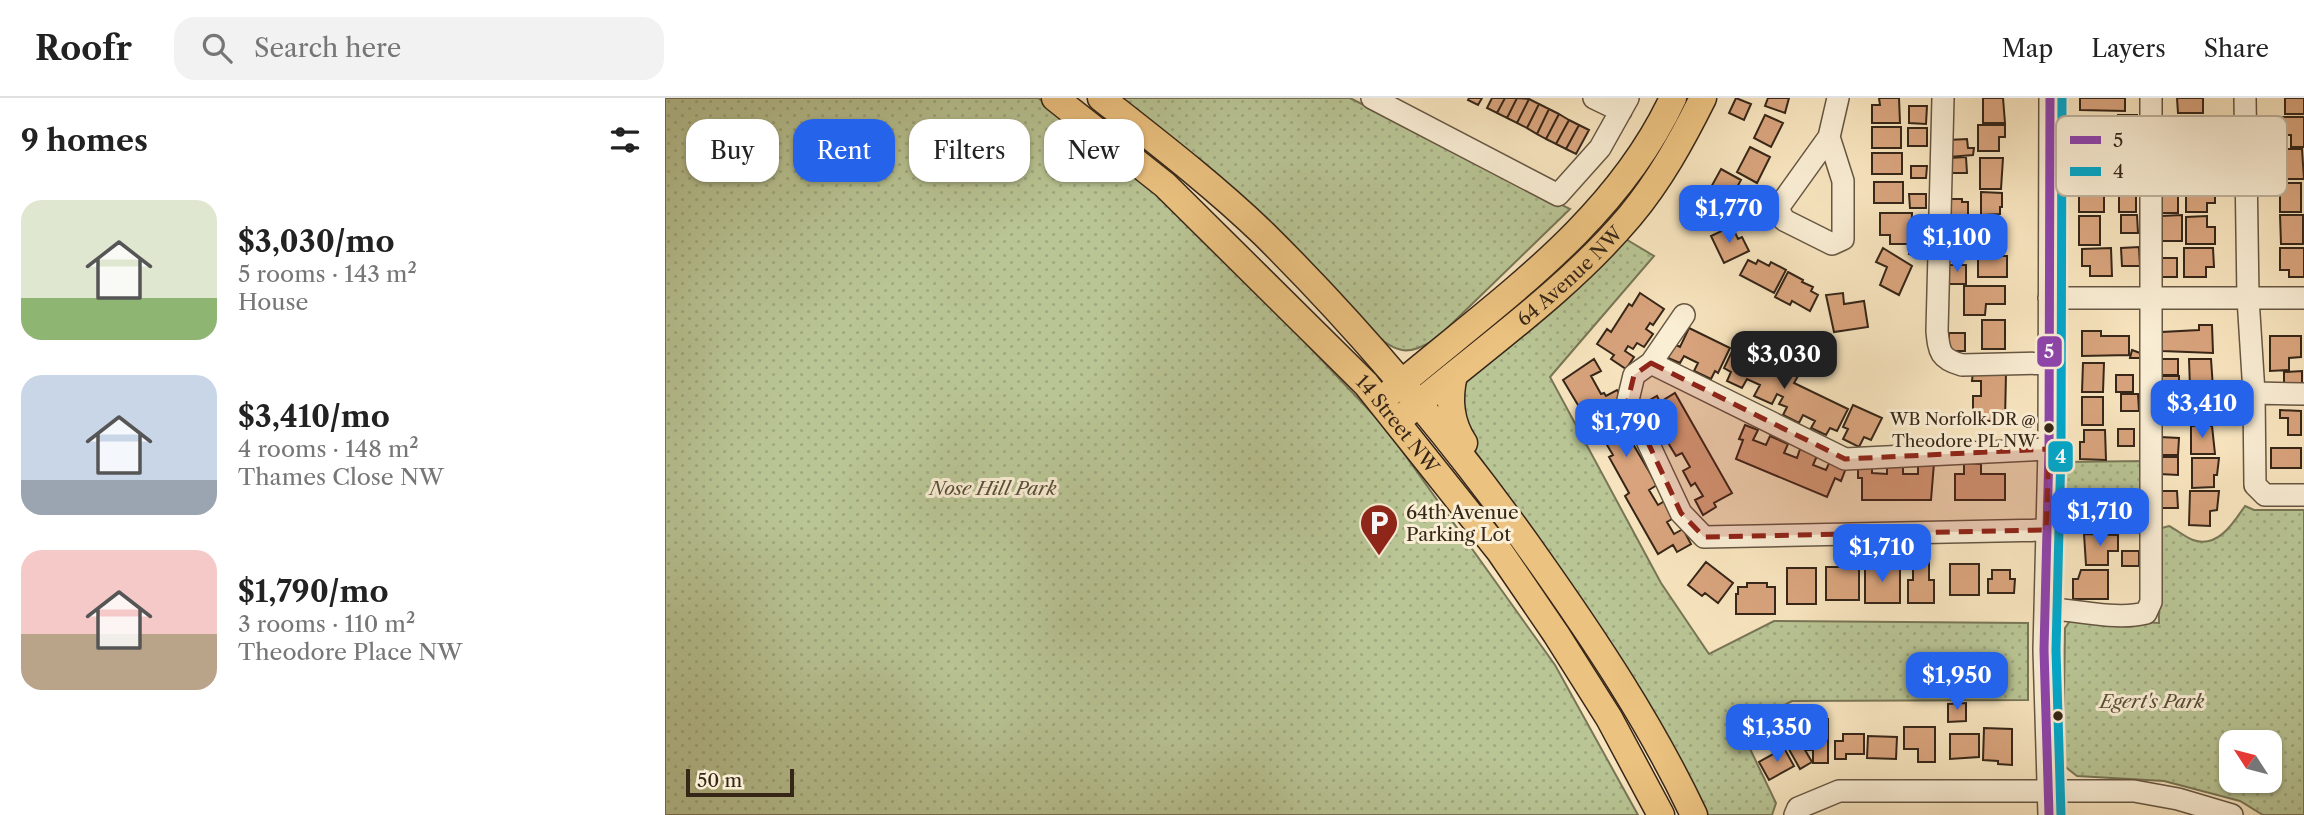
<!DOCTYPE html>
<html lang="en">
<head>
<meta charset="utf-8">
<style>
  body { margin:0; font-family:"Libre Caslon Text",serif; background:#f2f2f2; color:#222; height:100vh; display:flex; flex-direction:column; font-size:26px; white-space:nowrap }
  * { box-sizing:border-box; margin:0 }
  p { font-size:23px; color:#767676 }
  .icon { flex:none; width:38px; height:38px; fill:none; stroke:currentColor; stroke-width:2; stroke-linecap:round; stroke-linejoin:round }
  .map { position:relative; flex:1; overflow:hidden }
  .drawer { display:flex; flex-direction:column; background:#fff; width:665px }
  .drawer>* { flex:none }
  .banner { position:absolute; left:21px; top:21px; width:665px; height:63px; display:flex; gap:14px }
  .needle { width:46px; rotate:306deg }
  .tools { position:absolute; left:1554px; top:632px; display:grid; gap:14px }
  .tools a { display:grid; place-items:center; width:63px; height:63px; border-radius:14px; background:#fff; box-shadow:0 2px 5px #0004; font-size:35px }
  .scale { position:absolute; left:21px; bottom:18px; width:108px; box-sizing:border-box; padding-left:7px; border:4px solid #362618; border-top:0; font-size:19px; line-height:24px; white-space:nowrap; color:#362618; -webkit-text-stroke:5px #faeed5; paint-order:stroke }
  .price { position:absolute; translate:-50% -60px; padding:0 16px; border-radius:14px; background:#2563eb; color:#fff; font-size:23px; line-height:46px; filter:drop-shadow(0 2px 4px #0008) }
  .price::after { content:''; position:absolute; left:50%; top:42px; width:21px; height:16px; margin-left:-10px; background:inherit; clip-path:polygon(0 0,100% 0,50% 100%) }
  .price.active { background:#222; color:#fff }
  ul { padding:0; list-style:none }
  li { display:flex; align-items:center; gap:21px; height:175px; padding:0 21px }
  li span { display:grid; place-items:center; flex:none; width:196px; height:140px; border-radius:21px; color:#555 }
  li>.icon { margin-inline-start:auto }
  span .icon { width:84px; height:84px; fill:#fffc; stroke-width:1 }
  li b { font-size:30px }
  h2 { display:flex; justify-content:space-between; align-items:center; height:84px; padding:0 21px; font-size:30px }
  .chip { padding:0 24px; border-radius:21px; background:#fff; box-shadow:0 2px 5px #0004; font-size:24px; line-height:63px }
  .chip.active { background:#2563eb; color:#fff }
  header { display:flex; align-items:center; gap:42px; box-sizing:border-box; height:98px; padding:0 35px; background:#fff; border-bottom:2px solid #e0e0e0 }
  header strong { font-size:33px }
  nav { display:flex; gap:38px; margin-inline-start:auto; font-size:24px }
  .search { width:490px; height:63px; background:#f2f2f2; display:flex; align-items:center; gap:18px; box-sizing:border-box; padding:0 24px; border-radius:21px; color:#767676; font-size:26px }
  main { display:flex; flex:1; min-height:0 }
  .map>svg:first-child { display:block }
  .park { fill:url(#park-dots); stroke:#787656; stroke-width:2; fill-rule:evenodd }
  .building { fill:#d9a47d; stroke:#362618; stroke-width:2 }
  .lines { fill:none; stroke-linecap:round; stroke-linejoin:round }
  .minor-casing { stroke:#665642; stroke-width:24 }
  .major-casing { stroke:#362618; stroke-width:29 }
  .minor { stroke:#faeed5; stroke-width:21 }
  .major { stroke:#ecc280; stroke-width:26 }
  .bus-1-casing { stroke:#faeed5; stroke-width:14 }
  .bus-2-casing { stroke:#faeed5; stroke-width:14 }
  .bus-1 { stroke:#8e44ad; stroke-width:9 }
  .bus-2 { stroke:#00a9ce; stroke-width:9 }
  .marked { fill:#8f2418; fill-opacity:0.2; stroke:#8f2418; stroke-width:5; stroke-dasharray:14 9; stroke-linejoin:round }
  .bus-dot { fill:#362618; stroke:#faeed5; stroke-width:2.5 }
  .labels { text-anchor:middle; stroke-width:6; stroke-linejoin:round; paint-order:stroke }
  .bus-label { font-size:17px; fill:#362618; stroke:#faeed5; text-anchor:end }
  .street-label { font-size:19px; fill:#362618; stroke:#faeed5 }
  .park-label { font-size:19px; font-style:italic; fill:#574e37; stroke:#faeed5 }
  .poi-label { font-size:19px; fill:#362618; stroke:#faeed5; text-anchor:start }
  .key { fill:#faeed5; stroke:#bfb29c; stroke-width:2 }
  .key-label { font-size:19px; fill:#362618 }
  .line-badge { stroke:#faeed5; stroke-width:2.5 }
  .badge-label { font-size:19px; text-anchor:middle; font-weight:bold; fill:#fff }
</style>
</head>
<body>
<header>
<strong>Roofr</strong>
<div class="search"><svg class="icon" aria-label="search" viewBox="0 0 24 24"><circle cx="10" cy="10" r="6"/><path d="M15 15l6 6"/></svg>Search here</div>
<nav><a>Map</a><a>Layers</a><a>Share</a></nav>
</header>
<main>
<section class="drawer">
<h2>9 homes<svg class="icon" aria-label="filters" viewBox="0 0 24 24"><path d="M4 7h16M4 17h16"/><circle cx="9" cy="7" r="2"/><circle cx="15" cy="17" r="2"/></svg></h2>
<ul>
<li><span style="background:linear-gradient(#dfe7d0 70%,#8fb573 0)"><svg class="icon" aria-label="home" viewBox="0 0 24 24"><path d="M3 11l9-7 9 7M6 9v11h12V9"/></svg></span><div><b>$3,030/mo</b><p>5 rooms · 143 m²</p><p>House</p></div></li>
<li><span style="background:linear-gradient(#c9d6e8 75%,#9aa5b1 0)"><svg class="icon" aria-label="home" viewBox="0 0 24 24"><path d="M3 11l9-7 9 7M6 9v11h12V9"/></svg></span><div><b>$3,410/mo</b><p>4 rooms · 148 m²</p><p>Thames Close NW</p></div></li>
<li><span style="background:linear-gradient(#f6c9c9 60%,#b9a48a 0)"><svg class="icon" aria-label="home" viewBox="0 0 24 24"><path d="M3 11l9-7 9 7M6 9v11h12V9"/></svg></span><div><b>$1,790/mo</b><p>3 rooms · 110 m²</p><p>Theodore Place NW</p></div></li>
</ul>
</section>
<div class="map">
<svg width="1639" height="717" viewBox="0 0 1639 717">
  <defs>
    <pattern id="park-dots" width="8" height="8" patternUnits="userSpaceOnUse" patternTransform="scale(1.75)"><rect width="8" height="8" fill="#b9c595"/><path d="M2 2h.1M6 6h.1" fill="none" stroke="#a0a980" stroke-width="1.8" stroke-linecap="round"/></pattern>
  </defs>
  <rect width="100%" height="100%" fill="#f8e5bf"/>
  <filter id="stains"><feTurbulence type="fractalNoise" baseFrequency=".00286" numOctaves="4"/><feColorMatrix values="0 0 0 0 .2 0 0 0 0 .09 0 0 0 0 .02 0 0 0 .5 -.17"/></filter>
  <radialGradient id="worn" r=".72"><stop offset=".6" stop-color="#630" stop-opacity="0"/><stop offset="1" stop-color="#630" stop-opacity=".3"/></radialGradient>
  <path class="park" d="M 0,0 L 373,0 L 424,39 L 492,96 L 546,145 L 720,329 L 890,567 L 973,717 L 0,717 Z
    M 452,0 L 685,0 L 905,111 L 771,241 C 742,258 734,256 708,235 Z
    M 959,140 L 989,158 L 885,279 L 996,485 L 1044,556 L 1109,523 L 1363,525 L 1363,602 L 1127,603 L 1075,630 L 1111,705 L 1107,717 L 1041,717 L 908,490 L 805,346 L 791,300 L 804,277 Z
    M 1480,363 L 1480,435 L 1396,433 L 1396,364 Z
    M 1580,408 L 1589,412 L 1639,412 L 1639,717 L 1598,717 L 1575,703 L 1499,683 L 1412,678 L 1398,667 L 1400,530 L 1407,520 L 1494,525 L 1493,431 L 1504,428 C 1512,432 1520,439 1528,442 C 1553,451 1569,424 1580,408 ZM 1566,644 L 1605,644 L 1605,682 L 1566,682 Z"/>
  <path class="building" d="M 804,0 L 817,0 L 813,7 L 803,2 Z
    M 827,0 L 840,0 L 832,15 L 822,10 Z
    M 840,0 L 852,0 L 842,20 L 832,15 Z
    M 852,0 L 864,1 L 852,25 L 842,20 Z
    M 1071,0 L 1086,6 L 1079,22 L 1064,15 Z
    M 1103,0 L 1124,0 L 1120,15 L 1100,8 Z
    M 1214,0 L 1234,0 L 1235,25 L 1207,25 L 1207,7 L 1215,7 Z
    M 1318,0 L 1338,0 L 1340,25 L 1318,25 Z
    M 1415,0 L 1460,0 L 1460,13 L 1415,12 Z
    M 1512,0 L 1538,0 L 1538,15 L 1513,15 Z
    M 1620,0 L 1639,0 L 1639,16 L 1620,16 Z
    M 864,1 L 874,6 L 862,30 L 852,25 Z
    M 874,6 L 884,11 L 872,36 L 862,30 Z
    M 1244,8 L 1262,8 L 1261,26 L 1244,25 Z
    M 884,11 L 894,16 L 881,41 L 872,36 Z
    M 894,16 L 904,22 L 891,46 L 881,41 Z
    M 1100,17 L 1118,25 L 1106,49 L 1089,40 Z
    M 1453,17 L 1472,17 L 1472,33 L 1454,34 Z
    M 1616,19 L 1639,19 L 1639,49 L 1626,49 L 1626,37 L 1616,37 Z
    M 904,22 L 914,27 L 901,51 L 891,46 Z
    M 914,27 L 924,32 L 911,56 L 901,51 Z
    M 1313,27 L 1340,27 L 1340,39 L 1334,39 L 1334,53 L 1313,53 Z
    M 1207,29 L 1236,29 L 1236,50 L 1207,50 Z
    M 1243,30 L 1262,30 L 1262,48 L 1243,48 Z
    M 1302,41 L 1303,50 L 1309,50 L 1308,57 L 1284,59 L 1283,42 Z
    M 1085,49 L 1105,59 L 1092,85 L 1072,74 Z
    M 1614,51 L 1637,51 L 1639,81 L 1614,81 Z
    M 1207,55 L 1237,55 L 1237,76 L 1207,76 Z
    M 1301,59 L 1302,75 L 1284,75 L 1284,60 Z
    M 1315,60 L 1338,60 L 1336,91 L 1315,91 Z
    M 1246,68 L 1262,68 L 1261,80 L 1246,80 Z
    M 1056,71 L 1076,82 L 1060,111 L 1040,100 Z
    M 1209,84 L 1238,84 L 1238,105 L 1209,105 Z
    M 1414,85 L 1439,85 L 1439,114 L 1414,114 Z
    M 1521,85 L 1550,85 L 1550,105 L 1542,105 L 1542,114 L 1521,114 Z
    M 1615,85 L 1636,85 L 1636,114 L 1615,114 Z
    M 1316,94 L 1337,95 L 1337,109 L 1335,109 L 1335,116 L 1316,117 Z
    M 1244,96 L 1261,96 L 1261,110 L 1245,110 Z
    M 1454,96 L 1471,96 L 1471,114 L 1454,114 Z
    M 1495,97 L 1513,97 L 1513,115 L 1495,115 Z
    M 1286,101 L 1297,101 L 1297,104 L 1303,104 L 1303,121 L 1286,121 Z
    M 1039,106 L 1041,124 L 1022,126 L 1021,107 Z
    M 1215,115 L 1247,115 L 1246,146 L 1225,146 L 1225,137 L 1215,137 Z
    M 1456,117 L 1472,117 L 1473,135 L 1456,135 Z
    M 1517,117 L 1517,143 L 1496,143 L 1496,118 Z
    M 1615,117 L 1638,117 L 1638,146 L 1616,146 Z
    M 1414,118 L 1435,118 L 1435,147 L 1414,147 Z
    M 1542,118 L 1542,129 L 1550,129 L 1550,146 L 1521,146 L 1521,119 Z
    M 1284,123 L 1301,123 L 1301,140 L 1284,140 Z
    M 1315,125 L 1338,126 L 1338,154 L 1315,154 Z
    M 1067,128 L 1073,141 L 1077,139 L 1084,153 L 1059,165 L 1046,138 Z
    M 1247,145 L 1262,150 L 1259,161 L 1244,156 Z
    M 1474,149 L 1475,168 L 1457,168 L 1456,150 Z
    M 1218,150 L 1247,168 L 1234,197 L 1215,187 L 1222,169 L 1211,164 Z
    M 1446,150 L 1447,178 L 1425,178 L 1425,168 L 1417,168 L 1417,151 Z
    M 1519,150 L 1548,150 L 1549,169 L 1541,169 L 1541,179 L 1519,179 Z
    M 1615,150 L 1639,150 L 1639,179 L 1624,179 L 1624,172 L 1615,172 Z
    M 1313,158 L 1342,158 L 1342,179 L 1313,179 Z
    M 1495,160 L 1512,160 L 1512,179 L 1495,179 Z
    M 1083,162 L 1091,166 L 1093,162 L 1104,168 L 1106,164 L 1121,172 L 1109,195 L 1075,177 Z
    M 1284,167 L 1301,167 L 1301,186 L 1284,186 Z
    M 1123,174 L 1138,182 L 1137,184 L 1148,189 L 1146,193 L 1153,197 L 1145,213 L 1127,203 L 1125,207 L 1110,199 Z
    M 1299,188 L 1340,188 L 1340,206 L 1321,206 L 1320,217 L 1299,217 Z
    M 975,195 L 999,211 L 988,227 L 985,225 L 981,231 L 988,236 L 979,249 L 972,245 L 968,251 L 963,248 L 960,253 L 969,259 L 961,271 L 946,261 L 949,257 L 932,246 L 942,231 L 946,234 L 964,206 L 967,208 Z
    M 1178,195 L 1179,206 L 1199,203 L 1203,229 L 1169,234 L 1161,197 Z
    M 1317,222 L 1340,222 L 1340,251 L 1317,251 Z
    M 1534,227 L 1547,227 L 1548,255 L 1497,253 L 1497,234 L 1534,232 Z
    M 1024,230 L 1065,250 L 1053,275 L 1050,273 L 1046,281 L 1029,273 L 1033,265 L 1019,258 L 1015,265 L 1003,260 L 1009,246 L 1015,249 Z
    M 1417,233 L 1436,233 L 1436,238 L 1464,238 L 1464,257 L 1417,258 Z
    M 1284,235 L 1300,235 L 1300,253 L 1284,253 Z
    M 1605,238 L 1636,238 L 1636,259 L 1624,260 L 1624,272 L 1605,273 Z
    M 1070,247 L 1133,278 L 1129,285 L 1183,311 L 1172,333 L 1165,330 L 1161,337 L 1146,330 L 1150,323 L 1138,317 L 1134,325 L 1118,317 L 1122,309 L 1114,306 L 1118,299 L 1112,296 L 1107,306 L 1089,298 L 1095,287 L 1082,281 L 1077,290 L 1062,283 L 1066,274 L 1059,270 Z
    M 1467,252 L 1475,255 L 1475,260 L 1465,260 Z
    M 929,261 L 936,273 L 926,278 L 936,296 L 939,295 L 941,298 L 952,292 L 957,300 L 945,307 L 953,321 L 964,315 L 971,328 L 961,334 L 992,387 L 984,392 L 993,407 L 1003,401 L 1012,418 L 1002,424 L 1009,436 L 1018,431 L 1026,446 L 1012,454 L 1008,447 L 993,456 L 960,398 L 964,395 L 944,359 L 948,357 L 920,310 L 916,312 L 898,282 Z
    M 1496,261 L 1513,261 L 1513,277 L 1496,277 Z
    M 1524,261 L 1546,261 L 1548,290 L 1525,290 Z
    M 1418,265 L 1439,265 L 1438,294 L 1417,294 Z
    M 1308,273 L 1341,274 L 1340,323 L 1316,323 L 1316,316 L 1308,316 L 1308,298 L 1316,298 L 1316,283 L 1307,283 Z
    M 1637,273 L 1637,291 L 1619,291 L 1619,274 Z
    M 1451,277 L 1468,277 L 1468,294 L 1451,294 Z
    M 1496,278 L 1514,278 L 1514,291 L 1496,291 Z
    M 1528,293 L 1549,293 L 1548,322 L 1528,322 Z
    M 1010,295 L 1067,395 L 1049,405 L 1051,409 L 1038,417 L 1030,402 L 1038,398 L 1030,385 L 1026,388 L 1018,373 L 1025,369 L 1017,355 L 1011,358 L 1002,343 L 1008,339 L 1001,328 L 992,333 L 987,324 L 996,319 L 992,312 L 982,317 L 976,307 L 992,298 L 995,304 Z
    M 1456,296 L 1473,296 L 1474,313 L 1456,313 Z
    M 1417,299 L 1438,299 L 1438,327 L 1417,327 Z
    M 1188,307 L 1217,320 L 1206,342 L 1199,339 L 1194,349 L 1178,341 L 1183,331 L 1178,329 Z
    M 1615,312 L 1636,313 L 1636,337 L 1623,337 L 1623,320 L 1615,320 Z
    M 1080,327 L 1093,332 L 1088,342 L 1101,347 L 1105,338 L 1123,346 L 1119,355 L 1132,360 L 1135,351 L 1152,358 L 1148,367 L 1161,372 L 1165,363 L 1181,370 L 1176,383 L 1170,380 L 1162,399 L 1071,361 L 1078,342 L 1074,341 Z
    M 1526,328 L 1547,328 L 1550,356 L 1526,356 Z
    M 1453,331 L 1469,331 L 1469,348 L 1453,348 Z
    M 1419,332 L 1440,332 L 1441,362 L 1415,361 L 1415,344 L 1419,344 Z
    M 1495,339 L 1514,340 L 1513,357 L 1495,357 Z
    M 1606,350 L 1636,350 L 1636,370 L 1606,370 Z
    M 1496,359 L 1513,359 L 1513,377 L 1495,376 Z
    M 1527,360 L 1554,360 L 1552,377 L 1549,377 L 1549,389 L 1527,390 Z
    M 1253,365 L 1269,365 L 1266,402 L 1197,402 L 1197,380 L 1193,380 L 1193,367 L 1207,367 L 1207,375 L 1222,376 L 1222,366 L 1238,366 L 1238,376 L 1253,376 Z
    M 1299,365 L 1316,366 L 1316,376 L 1340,376 L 1340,402 L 1290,402 L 1290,376 L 1299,376 Z
    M 1495,393 L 1512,393 L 1513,410 L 1495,410 Z
    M 1525,393 L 1554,393 L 1552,412 L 1545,413 L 1545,428 L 1524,427 Z
    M 1419,436 L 1453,437 L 1453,453 L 1443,453 L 1443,467 L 1421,467 Z
    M 1457,453 L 1474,453 L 1474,468 L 1457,468 Z
    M 1041,464 L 1068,485 L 1053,505 L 1040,495 L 1037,498 L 1023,487 Z
    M 1248,464 L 1264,464 L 1264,482 L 1269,482 L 1269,505 L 1243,505 L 1243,482 L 1248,482 Z
    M 1285,466 L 1314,466 L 1314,497 L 1285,497 Z
    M 1200,468 L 1235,468 L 1235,505 L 1200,505 Z
    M 1161,469 L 1194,469 L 1194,502 L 1161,502 Z
    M 1122,470 L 1151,470 L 1151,506 L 1122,506 Z
    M 1327,472 L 1345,472 L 1345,481 L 1350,481 L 1349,495 L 1323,495 L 1323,481 L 1327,481 Z
    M 1416,472 L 1443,472 L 1443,501 L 1408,501 L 1408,481 L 1413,481 Z
    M 1082,485 L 1102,485 L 1102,489 L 1110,489 L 1110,516 L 1071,516 L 1071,496 L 1073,496 L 1073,489 L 1082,489 Z
    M 1301,605 L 1301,623 L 1283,624 L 1283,606 Z
    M 1148,621 L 1163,621 L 1163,665 L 1148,665 L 1148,652 L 1140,652 L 1147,664 L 1135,671 L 1121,646 L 1128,642 L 1132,651 L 1133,631 L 1148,631 Z
    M 1239,629 L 1270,629 L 1270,664 L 1253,664 L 1253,651 L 1239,651 Z
    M 1319,630 L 1347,631 L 1347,667 L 1333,666 L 1333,663 L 1318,662 Z
    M 1178,636 L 1199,636 L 1199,656 L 1181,656 L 1181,661 L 1170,661 L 1170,643 L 1178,643 Z
    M 1285,636 L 1314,636 L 1314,659 L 1285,661 Z
    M 1203,638 L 1232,639 L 1231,661 L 1202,660 Z
    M 1119,650 L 1129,668 L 1104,682 L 1094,664 Z"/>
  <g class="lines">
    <defs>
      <path id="minor" d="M 707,0 L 893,97 L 935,50 L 963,0
        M 929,0 L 956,13
        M 1278,0 L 1272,233 C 1274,254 1275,261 1297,267 L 1384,265
        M 1580,0 L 1583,200 L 1589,295 L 1590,387 L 1600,397 L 1639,397
        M 1164,39 L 1178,83 L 1178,141 L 1167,146 L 1119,122 L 1113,110 L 1164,39 L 1173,0
        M 1384,200 L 1639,200
        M 1019,217 L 986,265 L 969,277 L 963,302 L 1016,415 L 1039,439 L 1381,432
        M 986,265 L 1180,361 L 1384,351
        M 1589,295 L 1639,296
        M 1380,511 C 1413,511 1449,523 1481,515 L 1486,504 L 1486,0
        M 1130,717 L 1133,710 L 1174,693 L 1469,693 L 1513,701 L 1567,717
        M 1384,717 L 1379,552 L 1384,351 L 1385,0"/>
      <g id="major">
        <path id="s1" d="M 390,0 L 500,87 L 701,286 L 835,454 L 891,536 L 944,620 L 996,717"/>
        <path d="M 436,0 C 492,44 548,87 599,136 C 700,236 790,344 872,460 C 930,542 986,626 1029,717"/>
        <path d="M 789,277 C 783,302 785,324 799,345"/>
        <path d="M 726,294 C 829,206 949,127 1008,0"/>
        <path id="s2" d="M 741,316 C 816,252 901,194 965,118 C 995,82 1017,42 1038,0"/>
      </g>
    </defs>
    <use href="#minor" class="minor-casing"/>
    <use href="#major" class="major-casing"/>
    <use href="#minor" class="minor"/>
    <use href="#major" class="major"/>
    <defs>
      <path id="bus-1" d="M 1384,717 L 1379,552 L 1384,351 L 1385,0"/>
      <path id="bus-2" d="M 1396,717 L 1391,552 L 1396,351 L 1397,0"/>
    </defs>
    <use href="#bus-1" class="bus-1-casing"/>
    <use href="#bus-2" class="bus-2-casing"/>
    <use href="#bus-1" class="bus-1"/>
    <use href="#bus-2" class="bus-2"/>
  </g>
  <path class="marked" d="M 986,265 L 1180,361 L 1384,351 L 1381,432 L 1039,439 L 1016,415 L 963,302 L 969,277 Z"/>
  <defs>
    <symbol id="parking-pin" viewBox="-11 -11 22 30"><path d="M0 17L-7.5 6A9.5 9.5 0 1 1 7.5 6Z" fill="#8f2418" stroke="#faeed5"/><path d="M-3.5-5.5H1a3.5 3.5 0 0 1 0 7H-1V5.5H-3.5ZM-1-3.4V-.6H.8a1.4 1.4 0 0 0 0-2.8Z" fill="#fff"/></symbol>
  </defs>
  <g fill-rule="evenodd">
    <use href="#parking-pin" x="692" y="403" width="44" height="60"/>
  </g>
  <g class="bus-dot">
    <circle cx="1384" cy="330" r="6"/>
    <circle cx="1393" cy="618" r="6"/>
  </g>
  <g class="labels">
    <g class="bus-label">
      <text x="1371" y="327">WB Norfolk DR @<tspan x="1371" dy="22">Theodore PL NW</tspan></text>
    </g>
    <g class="street-label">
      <text dy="7" stroke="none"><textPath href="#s2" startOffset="214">64 Avenue NW</textPath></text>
      <text dy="7" stroke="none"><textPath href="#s1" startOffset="474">14 Street NW</textPath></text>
    </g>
    <g class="park-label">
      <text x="328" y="397">Nose Hill Park</text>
      <text x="1487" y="610">Egert's Park</text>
    </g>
    <g class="poi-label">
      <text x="741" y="421">64th Avenue<tspan x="741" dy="22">Parking Lot</tspan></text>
    </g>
  </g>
  <rect x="1391" y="18" width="231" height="80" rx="10" class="key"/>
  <rect x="1405" y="38" width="31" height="8" fill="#8e44ad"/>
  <rect x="1405" y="69" width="31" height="9" fill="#00a9ce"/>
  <g class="key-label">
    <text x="1448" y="49">5</text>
    <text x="1448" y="80">4</text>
  </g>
  <g class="line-badge">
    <rect x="1371" y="237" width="27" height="33" rx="7" fill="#8e44ad"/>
    <rect x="1382" y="342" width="27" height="33" rx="7" fill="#00a9ce"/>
  </g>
  <g class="badge-label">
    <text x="1384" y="260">5</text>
    <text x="1396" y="365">4</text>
  </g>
  <rect width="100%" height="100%" filter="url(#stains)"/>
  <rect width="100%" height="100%" fill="url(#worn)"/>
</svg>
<div class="tools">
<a><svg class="needle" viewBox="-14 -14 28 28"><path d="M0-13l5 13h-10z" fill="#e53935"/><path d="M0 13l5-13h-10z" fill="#767676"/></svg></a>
</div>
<div class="scale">50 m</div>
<b class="price" style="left:1064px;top:147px">$1,770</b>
<b class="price" style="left:1292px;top:176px">$1,100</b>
<b class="price active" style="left:1119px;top:293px">$3,030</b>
<b class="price" style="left:1537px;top:342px">$3,410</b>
<b class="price" style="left:961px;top:361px">$1,790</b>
<b class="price" style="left:1435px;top:450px">$1,710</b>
<b class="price" style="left:1217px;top:486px">$1,710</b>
<b class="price" style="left:1292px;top:614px">$1,950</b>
<b class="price" style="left:1112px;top:666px">$1,350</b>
<div class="banner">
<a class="chip">Buy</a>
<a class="chip active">Rent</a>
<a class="chip">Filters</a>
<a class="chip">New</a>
</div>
</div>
</main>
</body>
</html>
